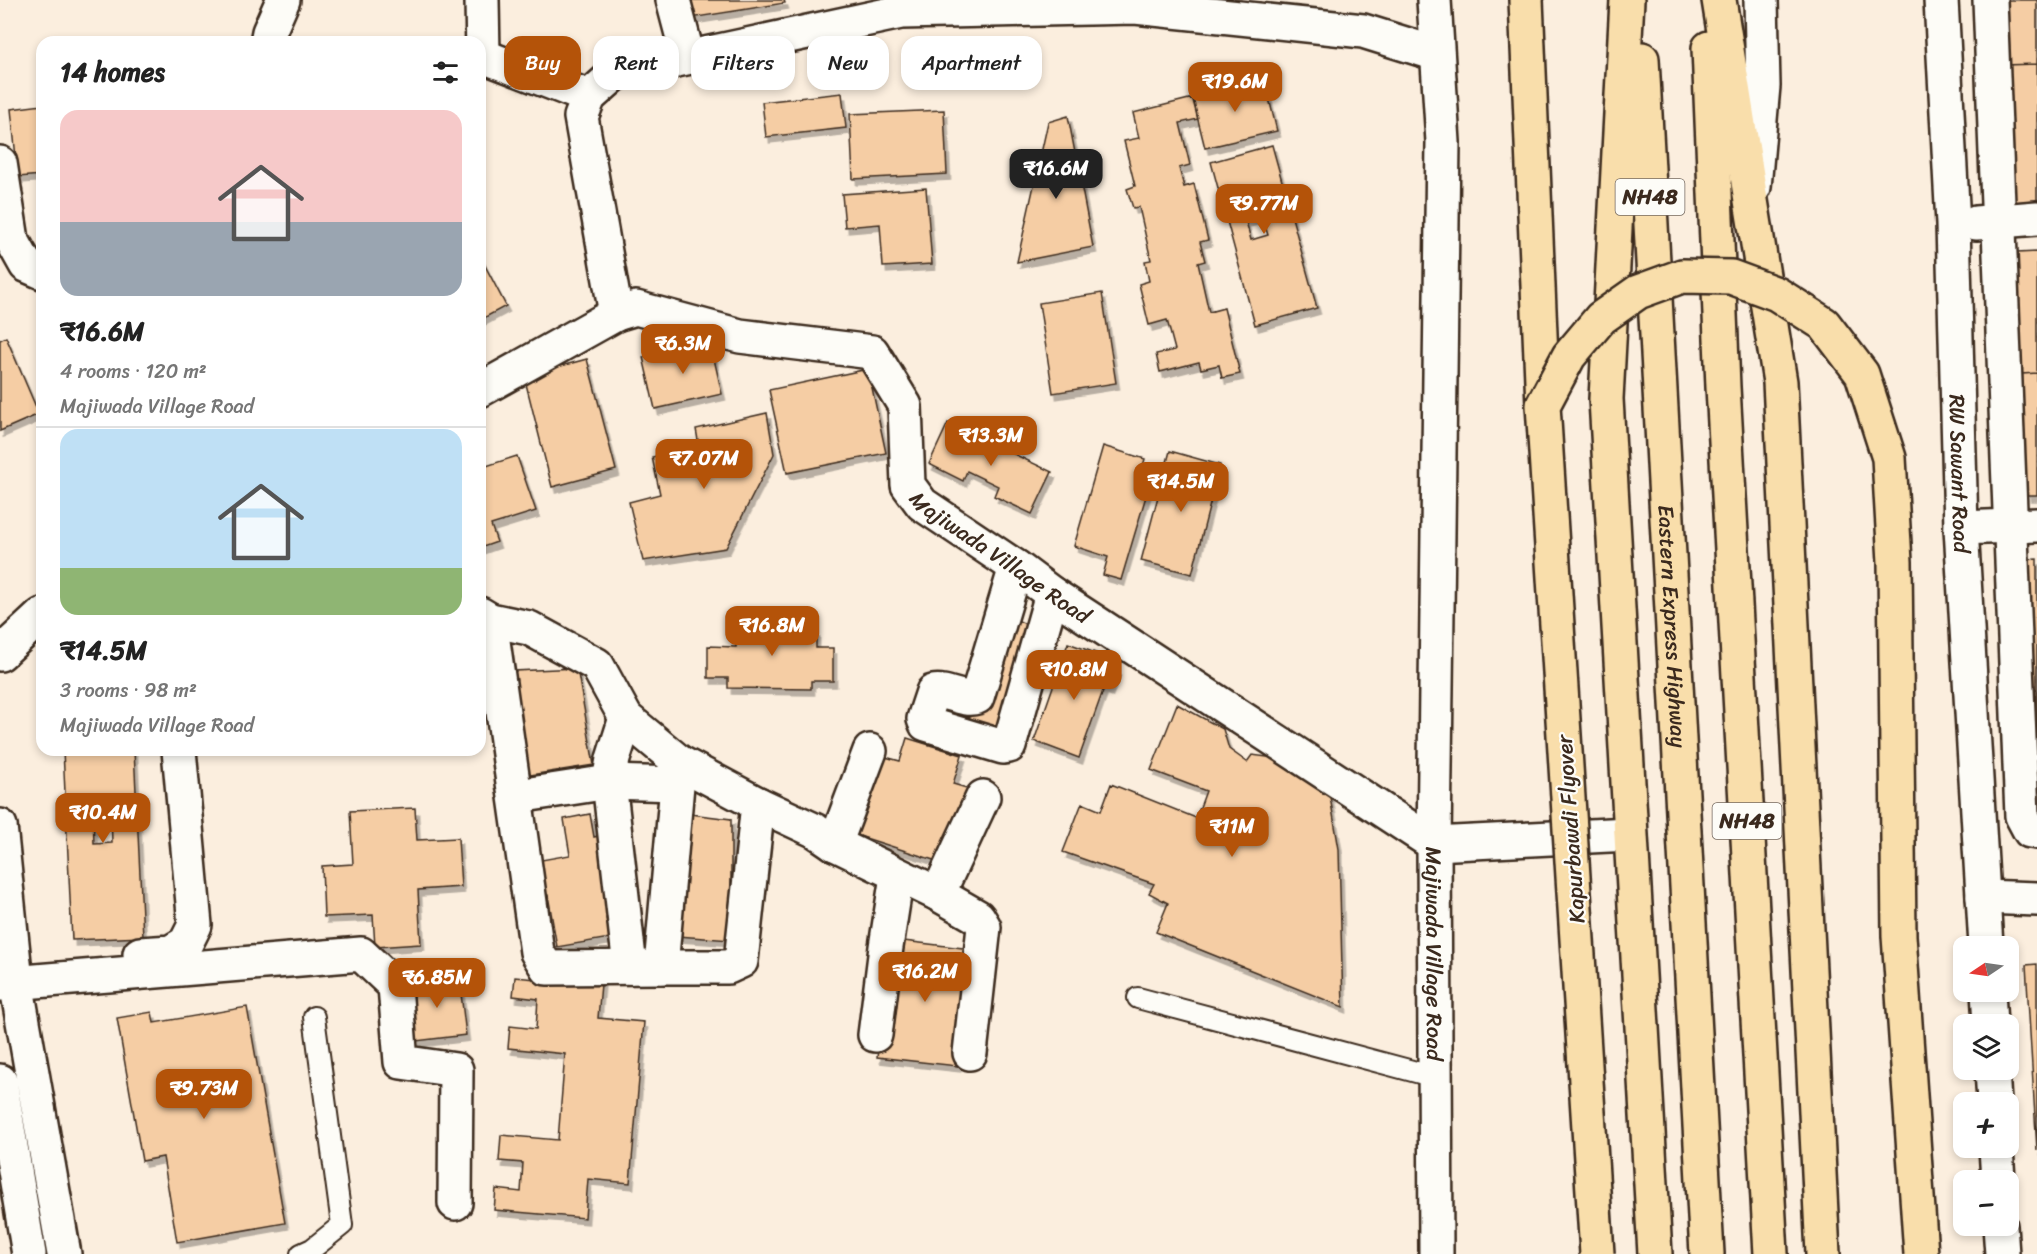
<!DOCTYPE html>
<html lang="en">
<head>
<meta charset="utf-8">
<style>
  body { margin:0; font-family:Sriracha,sans-serif; background:#f2f2f2; color:#222; height:100vh; display:flex; flex-direction:column; font-size:22px; white-space:nowrap }
  * { box-sizing:border-box; margin:0 }
  p { font-size:20px; color:#767676 }
  .icon { flex:none; width:33px; height:33px; fill:none; stroke:currentColor; stroke-width:2; stroke-linecap:round; stroke-linejoin:round }
  .map { position:relative; flex:1; overflow:hidden }
  .details { position:absolute; left:36px; top:36px; width:450px; height:720px; display:flex; flex-direction:column; background:#fff; border-radius:18px; box-shadow:0 3px 9px #0003 }
  .details>* { flex:none }
  .top-card { position:absolute; left:504px; top:36px; width:570px; height:54px; display:flex; gap:12px }
  .needle { width:39px; rotate:257deg }
  .buttons { position:absolute; left:1953px; top:936px; display:grid; gap:12px }
  .buttons a { display:grid; place-items:center; width:66px; height:66px; border-radius:12px; background:#fff; box-shadow:0 3px 9px #0003; font-size:30px }
  .price { position:absolute; translate:-50% -51px; padding:0 14px; border-radius:12px; background:#b45309; color:#fff; font-size:20px; line-height:39px; filter:drop-shadow(0 2px 3px #0008) }
  .price::after { content:''; position:absolute; left:50%; top:36px; width:18px; height:14px; margin-left:-9px; background:inherit; clip-path:polygon(0 0,100% 0,50% 100%) }
  .price.current { background:#222; color:#fff }
  ul { padding:0; list-style:none }
  li { display:grid; align-content:center; gap:12px; height:318px; padding:0 24px }
  li+li { border-top:2px solid #e0e0e0 }
  li span { display:grid; place-items:center; height:186px; border-radius:18px; color:#555 }
  li>.icon { margin-inline-start:auto }
  span .icon { width:108px; height:108px; fill:#fffc; stroke-width:1 }
  li b { font-size:26px }
  h2 { display:flex; justify-content:space-between; align-items:center; height:72px; padding:0 24px; font-size:26px }
  .tag { padding:0 21px; border-radius:18px; background:#fff; box-shadow:0 3px 9px #0003; font-size:21px; line-height:54px }
  .tag.current { background:#b45309; color:#fff }
  .map>svg:first-child { display:block }
  .building { fill:#f5cda4; stroke:#3b2a1e; stroke-width:1.5; fill-rule:evenodd; filter:url(#shadow) }
  .lines { fill:none; stroke-linecap:round; stroke-linejoin:round }
  .service-casing { stroke:#3b2a1e; stroke-width:24 }
  .minor-casing { stroke:#3b2a1e; stroke-width:38 }
  .tertiary-casing { stroke:#3b2a1e; stroke-width:38 }
  .trunk-casing { stroke:#3b2a1e; stroke-width:38 }
  .service { stroke:#fdfcf7; stroke-width:20 }
  .minor { stroke:#fdfcf7; stroke-width:33 }
  .tertiary { stroke:#fdfcf7; stroke-width:33 }
  .trunk { stroke:#f9deab; stroke-width:33 }
  .trunk-bridge-casing { stroke:#3b2a1e; stroke-width:38; stroke-linecap:butt }
  .trunk-bridge { stroke:#f9deab; stroke-width:33 }
  .labels { text-anchor:middle; stroke-width:4.5; stroke-linejoin:round; paint-order:stroke }
  .shield { fill:#fdfcf7; stroke:#75695f; stroke-width:1.5 }
  .shield-label { font-size:21px; font-weight:bold; fill:#3b2a1e }
  .street-label { font-size:22px; fill:#3b2a1e; stroke:#fdfcf7 }
</style>
</head>
<body>
<div class="map">
<svg width="2037" height="1254" viewBox="0 0 2037 1254">
  <defs>
    <filter id="shadow"><feDropShadow dx="3.5" dy="6" stdDeviation="0" flood-color="#0004"/></filter>
  </defs>
  <rect width="100%" height="100%" fill="#fbeede"/>
  <filter id="ink" filterUnits="userSpaceOnUse"><feTurbulence type="fractalNoise" baseFrequency=".0167" numOctaves="2"/><feDisplacementMap in="SourceGraphic" scale="12" xChannelSelector="R" yChannelSelector="G"/><feConvolveMatrix kernelMatrix="1 2 1 2 8 2 1 2 1" color-interpolation-filters="sRGB"/></filter>
  <g filter="url(#ink)">
    <path class="building" d="M 689,0 L 784,0 L 785,3 L 691,18 Z
      M 2001,0 L 2037,0 L 2037,64 L 2003,65 Z
      M 2037,64 L 2037,205 L 2009,206 L 2003,65 Z
      M 1264,78 L 1277,131 L 1205,148 L 1192,96 Z
      M 842,93 L 846,128 L 766,137 L 762,102 Z
      M 1193,98 L 1198,119 L 1180,123 L 1190,165 L 1179,168 L 1184,187 L 1194,184 L 1208,240 L 1200,242 L 1205,261 L 1198,263 L 1209,312 L 1224,308 L 1240,374 L 1222,378 L 1219,365 L 1201,369 L 1199,362 L 1160,372 L 1156,354 L 1175,350 L 1167,320 L 1149,325 L 1139,284 L 1149,281 L 1145,261 L 1151,260 L 1139,207 L 1133,208 L 1127,189 L 1135,186 L 1124,141 L 1139,138 L 1133,113 Z
      M 42,105 L 42,175 L 18,177 L 11,109 Z
      M 944,110 L 947,174 L 853,179 L 850,114 Z
      M 1068,116 L 1093,247 L 1017,262 L 1048,122 Z
      M 1272,145 L 1317,308 L 1255,325 L 1211,162 ZM 1262,217 L 1268,235 L 1251,240 L 1246,221 Z
      M 926,188 L 932,264 L 883,267 L 880,224 L 845,227 L 842,194 Z
      M 2037,252 L 2037,373 L 2022,374 L 2017,253 Z
      M 480,256 L 506,306 L 480,320 Z
      M 1102,293 L 1116,383 L 1053,393 L 1039,303 Z
      M 6,337 L 39,414 L 0,431 L 0,340 Z
      M 710,341 L 722,394 L 655,409 L 643,357 Z
      M 587,359 L 616,470 L 552,487 L 524,376 Z
      M 868,369 L 886,453 L 787,473 L 769,390 Z
      M 2037,373 L 2037,495 L 2027,495 L 2022,374 Z
      M 767,413 L 774,454 L 726,548 L 643,561 L 629,502 L 660,494 L 652,457 L 699,446 L 696,429 Z
      M 948,423 L 1052,472 L 1032,514 L 994,496 L 998,486 L 967,471 L 963,481 L 929,464 Z
      M 1103,446 L 1145,459 L 1141,473 L 1152,476 L 1121,580 L 1103,575 L 1108,557 L 1074,546 Z
      M 1170,451 L 1220,465 L 1192,574 L 1141,561 Z
      M 517,456 L 536,511 L 491,525 L 497,542 L 480,548 L 480,468 Z
      M 2037,559 L 2037,689 L 2029,689 L 2023,560 Z
      M 753,612 L 785,613 L 785,630 L 816,631 L 816,648 L 833,648 L 833,681 L 811,681 L 811,689 L 728,688 L 728,678 L 708,678 L 708,646 L 736,647 L 736,631 L 753,631 Z
      M 1007,616 L 1040,630 L 1006,744 L 927,719 L 937,694 L 977,706 Z
      M 1068,643 L 1101,655 L 1099,663 L 1117,670 L 1109,690 L 1104,688 L 1079,758 L 1034,741 L 1057,675 L 1062,677 L 1069,660 L 1063,658 Z
      M 577,668 L 594,765 L 524,776 L 514,671 Z
      M 2029,689 L 2037,689 L 2037,819 Z
      M 1177,704 L 1223,729 L 1229,749 L 1247,762 L 1252,755 L 1282,759 L 1329,791 L 1339,849 L 1343,1007 L 1156,932 L 1168,903 L 1149,893 L 1154,884 L 1063,852 L 1082,803 L 1101,811 L 1111,784 L 1196,818 L 1206,791 L 1151,770 Z
      M 907,738 L 962,755 L 953,784 L 970,789 L 946,864 L 853,834 L 878,755 L 900,761 Z
      M 63,750 L 134,750 L 143,937 L 72,940 ZM 111,812 L 112,843 L 94,844 L 93,813 Z
      M 415,808 L 417,840 L 458,838 L 461,887 L 418,890 L 421,944 L 375,947 L 373,915 L 324,917 L 322,866 L 353,864 L 350,811 Z
      M 682,813 L 731,819 L 731,940 L 664,935 Z
      M 590,814 L 594,837 L 602,835 L 615,916 L 606,918 L 610,938 L 557,947 L 548,895 L 536,897 L 530,862 L 570,855 L 564,819 Z
      M 895,940 L 971,949 L 957,1066 L 877,1057 Z
      M 2037,964 L 2037,1151 L 2026,965 Z
      M 602,973 L 598,1018 L 644,1022 L 630,1183 L 588,1179 L 585,1218 L 494,1210 L 496,1189 L 521,1192 L 523,1163 L 499,1161 L 501,1135 L 558,1140 L 565,1054 L 508,1048 L 510,1026 L 536,1029 L 538,999 L 513,996 L 515,977 L 579,983 Z
      M 459,977 L 466,1035 L 416,1041 L 409,983 Z
      M 247,1007 L 285,1223 L 177,1242 L 163,1157 L 142,1161 L 117,1018 L 152,1012 L 154,1023 Z"/>
    <g class="lines">
      <defs>
        <path id="service" d="M 1138,998 L 1435,1077
          M 301,1254 L 312,1249 L 342,1225 L 314,1017"/>
        <g id="minor">
          <path d="M 482,0 L 483,56"/>
          <path d="M 673,0 L 688,57"/>
          <path id="s1" d="M 1434,0 L 1443,142 L 1434,844 L 1436,1254"/>
          <path id="s2" d="M 1941,0 L 1953,224 L 1961,528 L 1986,946"/>
          <path d="M 1990,0 C 1999,272 2013,544 2022,816 L 2030,831 L 2037,832"/>
          <path d="M 267,42 L 269,32 L 283,0"/>
          <path d="M 480,57 L 483,56 L 589,97"/>
          <path d="M 0,163 L 12,240 L 26,265 L 42,272"/>
          <path d="M 1754,187 L 1763,86 L 1761,0"/>
          <path d="M 1976,223 L 2037,218"/>
          <path d="M 616,314 L 581,117 L 589,97 L 616,73 L 901,12 L 1135,7 L 1363,31 L 1437,54"/>
          <path id="s3" d="M 480,390 L 616,314 L 636,308 L 740,336 L 872,352 L 905,406 L 908,485 L 922,504 L 1016,567 L 1052,594 L 1434,844"/>
          <path d="M 1961,528 L 2037,525"/>
          <path d="M 1016,567 L 977,697 C 962,702 948,689 933,692 L 924,719 L 926,724 L 1003,747 L 1009,746 L 1052,594"/>
          <path d="M 480,614 L 490,620 L 529,628 L 597,665 L 626,718 L 679,762 L 758,804 L 816,831 L 835,844 L 938,894 L 978,917 L 984,927 L 970,1053"/>
          <path d="M 490,620 L 537,952 L 547,968 L 661,967"/>
          <path d="M 0,654 L 42,615"/>
          <path d="M 626,718 L 613,759 L 609,782 L 630,967"/>
          <path d="M 679,762 L 661,967 L 728,967 L 741,961 L 758,804"/>
          <path d="M 531,794 L 609,782 L 677,784"/>
          <path d="M 835,844 L 870,751"/>
          <path d="M 1434,844 L 1629,834"/>
          <path d="M 938,894 L 983,797"/>
          <path d="M 1983,897 L 2037,899"/>
          <path d="M 140,954 L 171,952 L 186,943 L 195,925 L 179,750"/>
          <path d="M 0,984 L 361,954 L 395,986 L 401,1062 L 456,1070 L 455,1203"/>
          <path d="M 1988,992 L 1990,1024"/>
          <path d="M 875,1035 L 886,947 L 897,876"/>
          <path d="M 1992,1070 L 1994,1102"/>
          <path d="M 1996,1148 L 1998,1180"/>
          <path d="M 2000,1226 L 2002,1254"/>
        </g>
        <path id="tertiary" d="M 0,826 L 16,982 L 64,1254
          M 0,1081 L 29,1254"/>
        <g id="trunk">
          <path d="M 1526,0 L 1543,405"/>
          <path d="M 1627,0 L 1606,399 L 1655,1254"/>
          <path d="M 1719,0 L 1780,382 L 1823,1254"/>
          <path d="M 1709,48 L 1723,387 L 1771,1254"/>
          <path id="s4" d="M 1642,59 L 1707,1254"/>
        </g>
      </defs>
      <use href="#service" class="service-casing"/>
      <use href="#minor" class="minor-casing"/>
      <use href="#tertiary" class="tertiary-casing"/>
      <use href="#trunk" class="trunk-casing"/>
      <use href="#service" class="service"/>
      <use href="#minor" class="minor"/>
      <use href="#tertiary" class="tertiary"/>
      <use href="#trunk" class="trunk"/>
      <defs>
        <path id="trunk-bridge" d="M 1597,1254 L 1543,405 L 1569,356 L 1601,318 L 1638,292 L 1682,276 L 1731,277 L 1777,294 L 1824,324 L 1862,374 L 1889,458 L 1895,562 L 1899,936 L 1921,1254"/>
      </defs>
      <use href="#trunk-bridge" class="trunk-bridge-casing"/>
      <use href="#trunk-bridge" class="trunk-bridge"/>
    </g>
  </g>
  <g class="labels">
    <g class="shield">
      <rect x="1615.5" y="179" width="69" height="36" rx="4.5"/>
      <rect x="1712.5" y="803" width="69" height="36" rx="4.5"/>
    </g>
    <g class="shield-label">
      <text x="1650" y="204">NH48</text>
      <text x="1747" y="828">NH48</text>
    </g>
    <g class="street-label">
      <text dy="8" stroke="none"><textPath href="#s2" startOffset="474">RW Sawant Road</textPath></text>
      <text dy="8" stroke="none"><textPath href="#s3" startOffset="678">Majiwada Village Road</textPath></text>
      <text dy="8" stroke="none"><textPath href="#s4" startOffset="568">Eastern Express Highway</textPath></text>
      <text transform="translate(1570 829) rotate(-94)" y="8">Kapurbawdi Flyover</text>
      <text dy="8" stroke="none"><textPath href="#s1" startOffset="954">Majiwada Village Road</textPath></text>
    </g>
  </g>
</svg>
<div class="buttons">
<a><svg class="needle" viewBox="-14 -14 28 28"><path d="M0-13l5 13h-10z" fill="#e53935"/><path d="M0 13l5-13h-10z" fill="#767676"/></svg></a>
<a><svg class="icon" aria-label="layers" viewBox="0 0 24 24"><path d="M12 4l9 5-9 5-9-5zM3 14l9 5 9-5"/></svg></a>
<a>+</a>
<a>−</a>
</div>
<b class="price" style="left:1235px;top:113px">₹19.6M</b>
<b class="price current" style="left:1056px;top:200px">₹16.6M</b>
<b class="price" style="left:1264px;top:235px">₹9.77M</b>
<b class="price" style="left:683px;top:375px">₹6.3M</b>
<b class="price" style="left:991px;top:467px">₹13.3M</b>
<b class="price" style="left:704px;top:490px">₹7.07M</b>
<b class="price" style="left:1181px;top:513px">₹14.5M</b>
<b class="price" style="left:772px;top:657px">₹16.8M</b>
<b class="price" style="left:1074px;top:701px">₹10.8M</b>
<b class="price" style="left:103px;top:844px">₹10.4M</b>
<b class="price" style="left:1232px;top:858px">₹11M</b>
<b class="price" style="left:925px;top:1003px">₹16.2M</b>
<b class="price" style="left:437px;top:1009px">₹6.85M</b>
<b class="price" style="left:204px;top:1120px">₹9.73M</b>
<div class="top-card">
<a class="tag current">Buy</a>
<a class="tag">Rent</a>
<a class="tag">Filters</a>
<a class="tag">New</a>
<a class="tag">Apartment</a>
</div>
<section class="details">
<h2>14 homes<svg class="icon" aria-label="filters" viewBox="0 0 24 24"><path d="M4 7h16M4 17h16"/><circle cx="9" cy="7" r="2"/><circle cx="15" cy="17" r="2"/></svg></h2>
<ul>
<li><span style="background:linear-gradient(#f6c9c9 60%,#9aa5b1 0)"><svg class="icon" aria-label="home" viewBox="0 0 24 24"><path d="M3 11l9-7 9 7M6 9v11h12V9"/></svg></span><div><b>₹16.6M</b><p>4 rooms · 120 m²</p><p>Majiwada Village Road</p></div></li>
<li><span style="background:linear-gradient(#bfe0f5 75%,#8fb573 0)"><svg class="icon" aria-label="home" viewBox="0 0 24 24"><path d="M3 11l9-7 9 7M6 9v11h12V9"/></svg></span><div><b>₹14.5M</b><p>3 rooms · 98 m²</p><p>Majiwada Village Road</p></div></li>
</ul>
</section>
</div>
</body>
</html>
